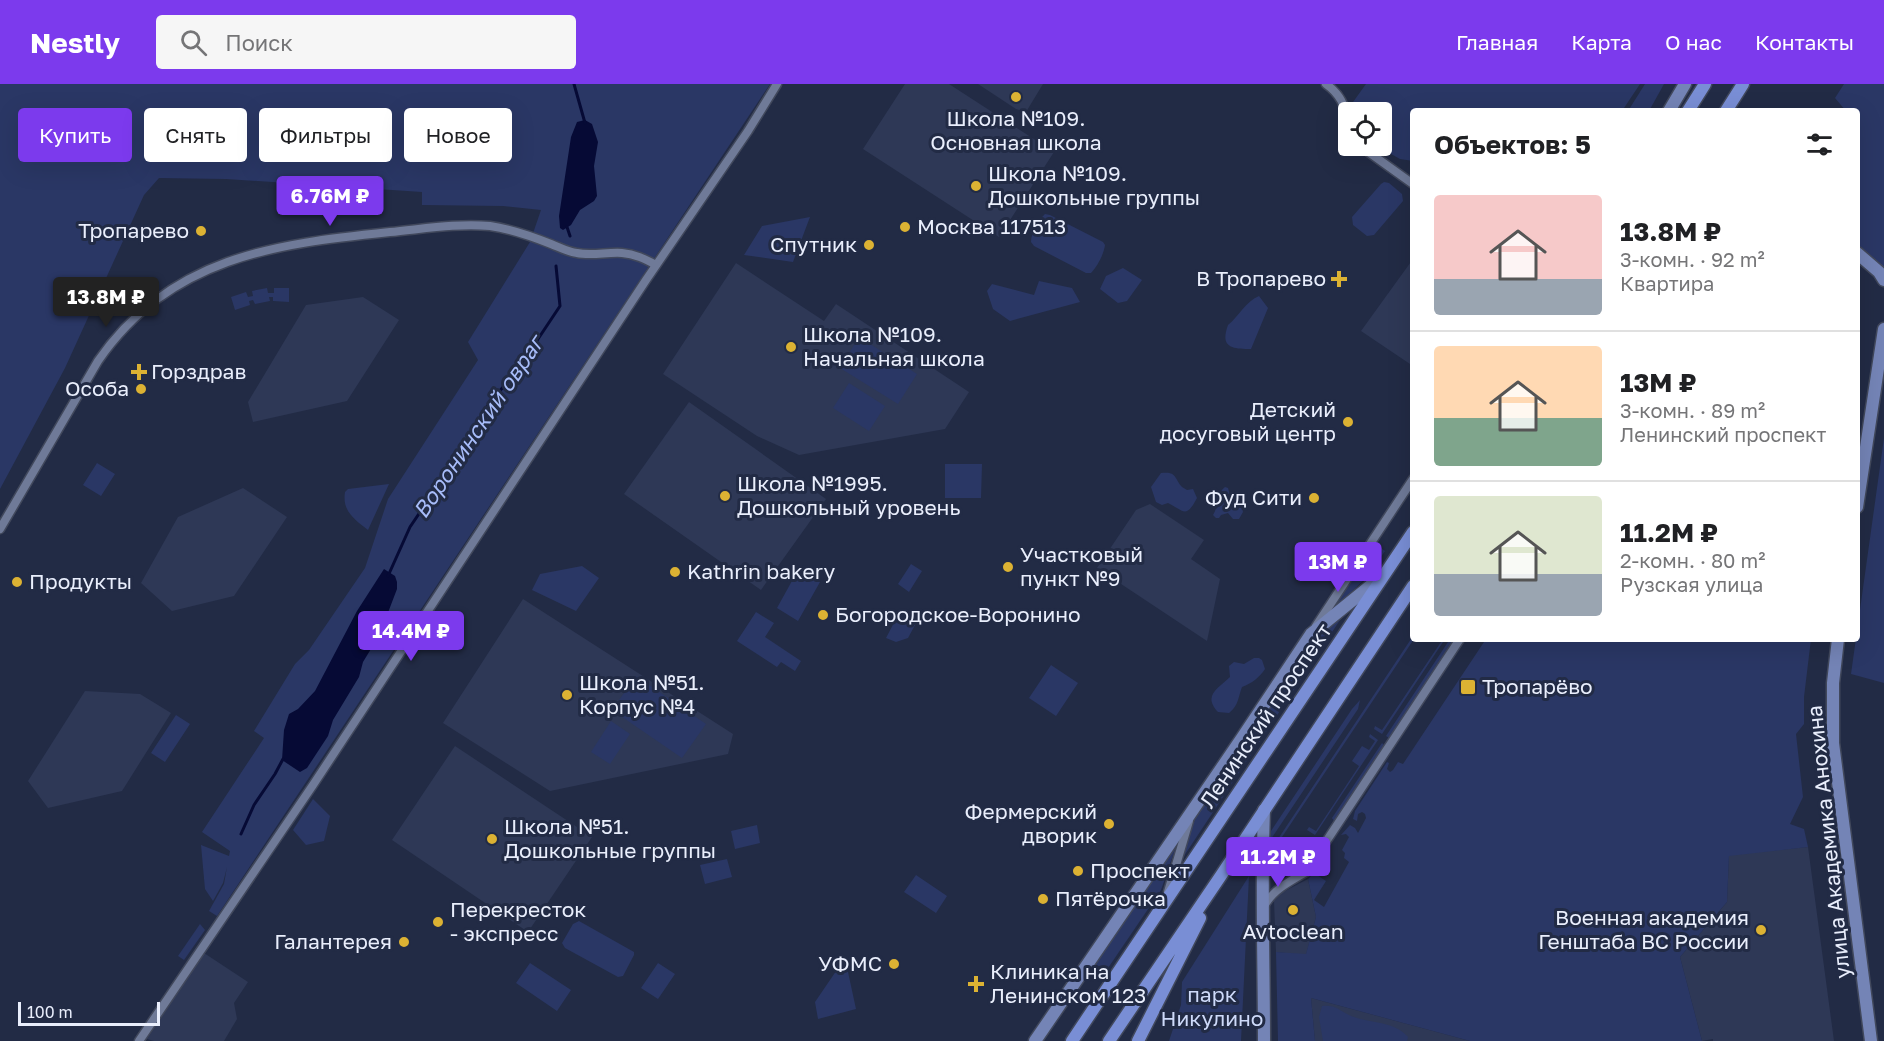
<!DOCTYPE html>
<html lang="ru">
<head>
<meta charset="utf-8">
<style>
  body { margin:0; font-family:"Golos Text",sans-serif; background:#f6f6f6; color:#202124; height:100vh; display:flex; flex-direction:column; font-size:22px; white-space:nowrap }
  * { box-sizing:border-box; margin:0 }
  p { font-size:20px; color:#757577 }
  .icon { flex:none; width:33px; height:33px; fill:none; stroke:currentColor; stroke-width:2; stroke-linecap:round; stroke-linejoin:round }
  .map { position:relative; flex:1; overflow:hidden }
  .drawer { position:absolute; left:1410px; top:24px; width:450px; height:534px; display:flex; flex-direction:column; background:#fff; border-radius:6px; box-shadow:0 6px 24px #0002 }
  .drawer>* { flex:none }
  .hud { position:absolute; left:18px; top:24px; width:570px; height:54px; display:flex; gap:12px }
  .fabs { position:absolute; left:1338px; top:18px; display:grid; gap:12px }
  .fabs a { display:grid; place-items:center; width:54px; height:54px; border-radius:6px; background:#fff; box-shadow:0 6px 24px #0002; font-size:30px }
  .scale { position:absolute; left:18px; bottom:15px; width:142px; box-sizing:border-box; padding-left:6px; border:3px solid #e9eefc; border-top:0; font-size:16px; line-height:21px; white-space:nowrap; color:#e9eefc; -webkit-text-stroke:4px #222b45; paint-order:stroke }
  .price { position:absolute; translate:-50% -51px; padding:0 14px; border-radius:6px; background:#7c3aed; color:#fff; font-size:20px; line-height:39px; filter:drop-shadow(0 2px 3px #0008) }
  .price::after { content:''; position:absolute; left:50%; top:36px; width:18px; height:14px; margin-left:-9px; background:inherit; clip-path:polygon(0 0,100% 0,50% 100%) }
  .price.current { background:#222; color:#fff }
  ul { padding:0; list-style:none }
  li { display:flex; align-items:center; gap:18px; height:150px; padding:0 24px }
  li+li { border-top:2px solid #e0e0e0 }
  li span { display:grid; place-items:center; flex:none; width:168px; height:120px; border-radius:6px; color:#555 }
  li>.icon { margin-inline-start:auto }
  span .icon { width:72px; height:72px; fill:#fffc; stroke-width:1 }
  li b { font-size:26px }
  h2 { display:flex; justify-content:space-between; align-items:center; height:72px; padding:0 24px; font-size:26px }
  .pill { padding:0 21px; border-radius:6px; background:#fff; box-shadow:0 6px 24px #0002; font-size:21px; line-height:54px }
  .pill.current { background:#7c3aed; color:#fff }
  header { display:flex; align-items:center; gap:36px; box-sizing:border-box; height:84px; padding:0 30px; background:#7c3aed; color:#fff }
  header strong { font-size:28px }
  nav { display:flex; gap:33px; margin-inline-start:auto; font-size:21px }
  .search { width:420px; height:54px; background:#f6f6f6; display:flex; align-items:center; gap:15px; box-sizing:border-box; padding:0 21px; border-radius:6px; color:#757577; font-size:22px }
  .map>svg:first-child { display:block }
  .built { fill:#2e3856 }
  .green { fill:#2a3765 }
  .water { fill:#060a35 }
  .lines { fill:none; stroke-linecap:round; stroke-linejoin:round }
  .stream { stroke:#060a35; stroke-width:3 }
  .street-casing { stroke:#41485c; stroke-width:11 }
  .secondary-casing { stroke:#41485c; stroke-width:15 }
  .primary-casing { stroke:#41485c; stroke-width:15 }
  .street { stroke:#6f7a98; stroke-width:8 }
  .secondary { stroke:#7484b6; stroke-width:12 }
  .primary { stroke:#798ed5; stroke-width:12 }
  .poi-dot { fill:#dcb233; stroke:#222b45; stroke-width:2 }
  .labels { text-anchor:middle; stroke-width:6; stroke-linejoin:round; paint-order:stroke }
  .poi-label { font-size:21px; fill:#e9eefc; stroke:#222b45; text-anchor:start }
  .street-label { font-size:21px; fill:#e9eefc; stroke:#222b45 }
  .park-label { font-size:21px; fill:#cedaf9; stroke:#222b45 }
  .water-label { font-size:22px; font-style:italic; fill:#a7bcf9; stroke:#222b45 }
</style>
</head>
<body>
<header>
<strong>Nestly</strong>
<div class="search"><svg class="icon" aria-label="search" viewBox="0 0 24 24"><circle cx="10" cy="10" r="6"/><path d="M15 15l6 6"/></svg>Поиск</div>
<nav><a>Главная</a><a>Карта</a><a>О нас</a><a>Контакты</a></nav>
</header>
<div class="map">
<svg width="1884" height="957" viewBox="0 0 1884 957">
  <rect width="100%" height="100%" fill="#222b45"/>
  <path class="built" d="M 905,0 L 949,0 L 1054,68 L 999,153 L 863,65 Z
    M 978,0 L 1043,0 L 1026,28 L 1016,25 Z
    M 1413,175 L 1413,282 L 1361,247 Z
    M 736,179 L 824,237 L 836,220 L 969,308 L 945,345 L 799,371 L 757,352 L 663,290 Z
    M 363,213 L 399,236 L 347,317 L 253,338 L 248,318 L 306,221 Z
    M 689,318 L 826,415 L 761,506 L 624,410 Z
    M 243,404 L 287,433 L 234,512 L 172,527 L 141,499 L 178,433 Z
    M 1150,420 L 1204,456 L 1191,475 L 1220,495 L 1207,557 L 1097,484 L 1136,426 Z
    M 523,515 L 733,650 L 728,670 L 550,707 L 443,639 Z
    M 85,607 L 140,610 L 171,629 L 122,707 L 48,724 L 28,697 Z
    M 455,662 L 592,753 L 528,848 L 392,756 Z
    M 1808,763 L 1834,957 L 1713,957 L 1713,955 L 1702,957 L 1680,873 L 1727,818 L 1729,771 Z
    M 1308,795 L 1316,833 L 1306,871 L 1276,868 L 1274,817 L 1283,808 Z
    M 204,869 L 248,898 L 234,919 L 237,935 L 224,957 L 154,957 L 147,955 Z
    M 1311,914 L 1470,957 L 1315,957 Z"/>
  <path class="green" d="M 0,0 L 770,0 L 217,832 L 209,827 L 224,800 L 227,783 L 223,799 L 213,817 L 205,805 L 201,761 L 229,772 L 230,767 L 202,748 L 264,654 L 254,647 L 295,580 L 309,566 L 365,484 L 388,415 L 478,276 L 468,258 L 530,158 L 541,126 L 503,122 L 422,121 L 422,108 L 226,95 L 159,94 L 144,111 L 65,284 L 0,405 Z
    M 1366,0 L 1640,0 L 1622,27 L 1413,27 L 1413,77 L 1400,75 L 1377,62 L 1382,62 L 1382,28 L 1354,28 L 1353,18 Z
    M 1645,0 L 1664,0 L 1649,27 L 1628,27 Z
    M 1844,0 L 1884,0 L 1884,185 L 1857,165 L 1857,27 L 1846,27 L 1835,14 Z
    M 1384,98 L 1389,99 L 1402,110 L 1403,117 L 1374,151 L 1367,152 L 1353,141 L 1352,133 L 1381,100 Z
    M 1045,130 L 1050,131 L 1103,158 L 1105,161 C 1104,170 1097,183 1091,189 L 1086,189 L 1034,162 L 1031,158 C 1031,149 1038,137 1045,130 Z
    M 810,133 L 793,178 L 744,171 L 762,142 Z
    M 1123,184 L 1142,196 L 1127,217 L 1118,219 L 1100,205 L 1106,192 Z
    M 1039,197 L 1072,204 L 1080,218 L 1010,237 L 993,225 L 987,207 L 992,200 L 1034,211 Z
    M 267,204 L 268,209 L 274,209 L 274,204 L 289,204 L 289,218 L 273,217 L 273,213 L 269,213 L 270,217 L 255,220 L 253,216 L 249,217 L 250,221 L 235,226 L 231,213 L 246,208 L 248,213 L 253,212 L 252,207 Z
    M 1259,212 L 1268,224 L 1251,265 C 1231,265 1220,263 1228,241 C 1240,231 1245,218 1259,212 Z
    M 859,253 L 917,290 L 898,320 L 840,284 Z
    M 849,299 L 885,322 L 869,347 L 833,324 Z
    M 1884,354 L 1884,599 L 1851,590 Z
    M 97,379 L 115,390 L 101,412 L 83,401 Z
    M 945,380 L 982,380 L 981,414 L 945,414 Z
    M 1161,389 C 1177,387 1174,394 1182,403 L 1187,406 L 1193,405 L 1197,414 C 1186,435 1184,427 1168,419 L 1162,421 L 1156,418 L 1151,403 Z
    M 389,400 L 368,446 C 354,435 342,427 345,408 L 348,405 Z
    M 1225,403 L 1228,404 L 1230,411 L 1233,412 L 1240,408 L 1246,410 L 1245,419 L 1242,423 L 1243,428 L 1239,435 L 1233,435 L 1228,429 L 1221,431 L 1219,434 L 1216,434 L 1213,431 C 1219,422 1215,411 1225,403 Z
    M 1375,460 L 1385,467 L 1368,492 L 1339,520 L 1338,517 Z
    M 911,480 L 922,487 L 909,508 L 898,500 Z
    M 582,482 L 599,494 L 576,527 L 532,506 L 540,490 Z
    M 798,486 L 820,498 L 798,537 L 777,524 Z
    M 756,528 L 774,539 L 765,553 L 801,577 L 795,587 L 781,578 L 777,583 L 737,557 Z
    M 898,531 L 915,541 L 908,554 L 896,558 L 886,554 Z
    M 1342,533 L 1184,772 L 1182,772 L 1196,733 L 1205,716 L 1310,558 Z
    M 1413,552 L 1414,555 L 1272,768 L 1270,767 Z
    M 1443,555 L 1445,555 L 1382,650 L 1374,645 L 1375,642 L 1382,646 Z
    M 1450,555 L 1454,555 L 1389,654 L 1386,652 Z
    M 1486,555 L 1811,555 L 1804,613 L 1804,640 L 1796,650 L 1803,713 L 1790,740 L 1804,745 L 1808,763 L 1729,772 L 1727,818 L 1680,873 L 1702,957 L 1470,957 L 1311,914 L 1315,957 L 1278,957 L 1276,868 L 1306,870 L 1316,833 L 1308,795 L 1314,789 L 1326,797 L 1314,816 L 1324,823 L 1349,778 L 1344,774 L 1345,769 L 1342,766 L 1349,753 L 1346,750 L 1341,751 L 1350,741 L 1355,744 L 1358,749 L 1366,734 L 1365,730 L 1362,728 L 1358,730 L 1357,737 L 1353,735 L 1355,727 L 1387,678 L 1389,679 L 1387,685 L 1390,688 L 1393,686 L 1398,678 L 1403,680 Z
    M 1254,574 L 1259,574 L 1262,576 L 1265,585 C 1259,594 1252,599 1242,603 C 1238,613 1239,621 1229,629 L 1218,628 C 1202,611 1219,604 1230,593 L 1229,582 L 1234,578 L 1244,580 Z
    M 1051,581 L 1078,599 L 1056,632 L 1029,614 Z
    M 636,592 L 706,640 L 682,674 L 612,626 Z
    M 1360,616 L 1358,625 L 1267,761 L 1271,747 L 1352,625 Z
    M 176,631 L 190,640 L 165,678 L 151,669 Z
    M 611,637 L 630,650 L 610,680 L 591,668 Z
    M 1370,650 L 1378,656 L 1315,751 L 1307,746 L 1309,743 L 1316,747 L 1359,682 L 1352,677 L 1362,662 L 1369,666 L 1375,657 L 1369,653 Z
    M 1382,659 L 1384,661 L 1334,737 L 1332,734 Z
    M 313,715 L 330,732 L 324,757 L 306,761 L 293,746 Z
    M 757,741 L 760,759 L 735,765 L 731,747 Z
    M 1181,748 L 1161,806 L 1106,887 L 1093,879 Z
    M 727,775 L 732,793 L 705,800 L 700,781 Z
    M 916,791 L 947,812 L 936,829 L 904,808 Z
    M 1249,792 L 1241,957 L 1169,957 L 1181,921 L 1182,898 Z
    M 579,837 L 634,868 L 634,871 L 623,892 L 618,893 L 565,864 L 562,859 L 573,840 Z
    M 200,840 L 205,846 L 184,876 L 178,872 Z
    M 845,874 L 856,925 L 818,935 L 815,918 Z
    M 530,879 L 571,906 L 557,927 L 516,899 Z
    M 658,879 L 675,890 L 658,915 L 641,904 Z
    M 1322,922 C 1336,921 1338,926 1349,931 C 1368,940 1394,936 1408,953 L 1407,957 L 1323,957 L 1319,933 Z"/>
  <path class="water" d="M 585,36 L 592,40 L 598,58 L 594,82 L 597,112 L 594,117 L 580,126 L 571,141 L 563,146 L 560,144 L 559,132 L 571,53 L 577,38 Z
    M 384,485 L 395,492 L 397,498 L 397,505 L 389,526 L 377,555 L 363,578 L 359,593 L 333,636 L 328,652 L 307,684 L 300,688 L 282,676 L 284,646 L 289,630 L 298,625 L 315,607 L 357,527 Z"/>
  <g class="lines">
    <path class="stream" d="M 574,0 L 585,39
      M 567,143 L 570,152
      M 388,492 L 410,443 L 452,381 L 486,324 L 520,282 L 560,222 L 556,182
      M 241,750 L 254,721 L 275,690 L 283,675"/>
    <defs>
      <path id="street" d="M 1326,0 C 1340,10 1345,21 1348,38
        M 1360,62 L 1413,100
        M 0,445 L 98,277 C 170,173 274,160 390,148 C 423,145 457,139 490,142 C 511,145 531,152 551,160 C 559,163 568,168 577,169 C 591,172 607,168 622,169 C 635,170 645,175 656,181
        M 1316,542 L 1413,395
        M 1168,808 L 1189,737
        M 1264,822 C 1273,806 1290,797 1306,788 L 1460,555
        M 139,957 L 313,701 L 646,196 L 748,47 L 777,0"/>
      <path id="secondary" d="M 1669,27 L 1685,0
        M 1857,169 L 1879,188 L 1884,196
        M 1857,423 L 1884,245
        M 1838,555 L 1833,599 L 1833,659 L 1871,957
        M 1264,726 C 1261,803 1264,880 1264,957
        M 1035,957 L 1242,654 L 1311,550 L 1380,494"/>
      <path id="primary" d="M 1688,27 L 1705,0
        M 1726,27 L 1743,0
        M 1072,957 L 1413,448
        M 1109,957 L 1222,790 L 1413,502
        M 1138,957 L 1200,834"/>
    </defs>
    <use href="#street" class="street-casing"/>
    <use href="#secondary" class="secondary-casing"/>
    <use href="#primary" class="primary-casing"/>
    <use href="#street" class="street"/>
    <use href="#secondary" class="secondary"/>
    <use href="#primary" class="primary"/>
  </g>
  <g class="poi-dot">
    <circle cx="1016" cy="13" r="6"/>
    <circle cx="976" cy="102" r="6"/>
    <circle cx="905" cy="143" r="6"/>
    <circle cx="201" cy="147" r="6"/>
    <circle cx="869" cy="161" r="6"/>
    <path d="M1336 186h6v6h6v6h-6v6h-6v-6h-6v-6h6z"/>
    <circle cx="791" cy="263" r="6"/>
    <path d="M136 279h6v6h6v6h-6v6h-6v-6h-6v-6h6z"/>
    <circle cx="141" cy="305" r="6"/>
    <circle cx="1348" cy="338" r="6"/>
    <circle cx="725" cy="412" r="6"/>
    <circle cx="1314" cy="414" r="6"/>
    <circle cx="1008" cy="483" r="6"/>
    <circle cx="675" cy="488" r="6"/>
    <circle cx="17" cy="498" r="6"/>
    <circle cx="823" cy="531" r="6"/>
    <rect x="1460" y="595" width="16" height="16" rx="3"/>
    <circle cx="567" cy="611" r="6"/>
    <circle cx="1109" cy="740" r="6"/>
    <circle cx="492" cy="755" r="6"/>
    <circle cx="1078" cy="787" r="6"/>
    <circle cx="1043" cy="815" r="6"/>
    <circle cx="1293" cy="826" r="6"/>
    <circle cx="438" cy="838" r="6"/>
    <circle cx="1761" cy="846" r="6"/>
    <circle cx="404" cy="858" r="6"/>
    <circle cx="894" cy="880" r="6"/>
    <path d="M973 891h6v6h6v6h-6v6h-6v-6h-6v-6h6z"/>
  </g>
  <g class="labels">
    <g class="poi-label">
      <text x="1016" y="42" text-anchor="middle">Школа №109.<tspan x="1016" dy="24">Основная школа</tspan></text>
      <text x="988" y="97">Школа №109.<tspan x="988" dy="24">Дошкольные группы</tspan></text>
      <text x="917" y="150">Москва 117513</text>
      <text x="189" y="154" text-anchor="end">Тропарево</text>
      <text x="857" y="168" text-anchor="end">Спутник</text>
      <text x="1326" y="202" text-anchor="end">В Тропарево</text>
      <text x="803" y="258">Школа №109.<tspan x="803" dy="24">Начальная школа</tspan></text>
      <text x="151" y="295">Горздрав</text>
      <text x="129" y="312" text-anchor="end">Особа</text>
      <text x="1336" y="333" text-anchor="end">Детский<tspan x="1336" dy="24">досуговый центр</tspan></text>
      <text x="737" y="407">Школа №1995.<tspan x="737" dy="24">Дошкольный уровень</tspan></text>
      <text x="1302" y="421" text-anchor="end">Фуд Сити</text>
      <text x="1020" y="478">Участковый<tspan x="1020" dy="24">пункт №9</tspan></text>
      <text x="687" y="495">Kathrin bakery</text>
      <text x="29" y="505">Продукты</text>
      <text x="835" y="538">Богородское-Воронино</text>
      <text x="579" y="606">Школа №51.<tspan x="579" dy="24">Корпус №4</tspan></text>
      <text x="1482" y="610">Тропарёво</text>
      <text x="1097" y="735" text-anchor="end">Фермерский<tspan x="1097" dy="24">дворик</tspan></text>
      <text x="504" y="750">Школа №51.<tspan x="504" dy="24">Дошкольные группы</tspan></text>
      <text x="1090" y="794">Проспект</text>
      <text x="1055" y="822">Пятёрочка</text>
      <text x="450" y="833">Перекресток<tspan x="450" dy="24">- экспресс</tspan></text>
      <text x="1749" y="841" text-anchor="end">Военная академия<tspan x="1749" dy="24">Генштаба ВС России</tspan></text>
      <text x="1293" y="855" text-anchor="middle">Avtoclean</text>
      <text x="392" y="865" text-anchor="end">Галантерея</text>
      <text x="882" y="887" text-anchor="end">УФМС</text>
      <text x="990" y="895">Клиника на<tspan x="990" dy="24">Ленинском 123</tspan></text>
    </g>
    <g class="street-label">
      <text transform="translate(1266 632) rotate(-56)" y="7">Ленинский проспект</text>
      <text transform="translate(1829 758) rotate(-96)" y="7">улица Академика Анохина</text>
    </g>
    <g class="park-label">
      <text x="1212" y="918">парк<tspan x="1212" dy="24">Никулино</tspan></text>
    </g>
    <g class="water-label">
      <text transform="translate(478 343) rotate(-56)" y="8">Воронинский овраг</text>
    </g>
  </g>
</svg>
<div class="fabs">
<a><svg class="icon" aria-label="locate" viewBox="0 0 24 24"><circle cx="12" cy="12" r="6"/><path d="M12 2v4M12 18v4M2 12h4M18 12h4"/></svg></a>
</div>
<div class="scale">100 m</div>
<b class="price" style="left:330px;top:143px">6.76M ₽</b>
<b class="price current" style="left:106px;top:244px">13.8M ₽</b>
<b class="price" style="left:1338px;top:509px">13M ₽</b>
<b class="price" style="left:411px;top:578px">14.4M ₽</b>
<b class="price" style="left:1278px;top:804px">11.2M ₽</b>
<div class="hud">
<a class="pill current">Купить</a>
<a class="pill">Снять</a>
<a class="pill">Фильтры</a>
<a class="pill">Новое</a>
</div>
<section class="drawer">
<h2>Объектов: 5<svg class="icon" aria-label="filters" viewBox="0 0 24 24"><path d="M4 7h16M4 17h16"/><circle cx="9" cy="7" r="2"/><circle cx="15" cy="17" r="2"/></svg></h2>
<ul>
<li><span style="background:linear-gradient(#f6c9c9 70%,#9aa5b1 0)"><svg class="icon" aria-label="home" viewBox="0 0 24 24"><path d="M3 11l9-7 9 7M6 9v11h12V9"/></svg></span><div><b>13.8M ₽</b><p>3-комн. · 92 m²</p><p>Квартира</p></div></li>
<li><span style="background:linear-gradient(#ffd9b3 60%,#7fa58c 0)"><svg class="icon" aria-label="home" viewBox="0 0 24 24"><path d="M3 11l9-7 9 7M6 9v11h12V9"/></svg></span><div><b>13M ₽</b><p>3-комн. · 89 m²</p><p>Ленинский проспект</p></div></li>
<li><span style="background:linear-gradient(#dfe7d0 65%,#9aa5b1 0)"><svg class="icon" aria-label="home" viewBox="0 0 24 24"><path d="M3 11l9-7 9 7M6 9v11h12V9"/></svg></span><div><b>11.2M ₽</b><p>2-комн. · 80 m²</p><p>Рузская улица</p></div></li>
</ul>
</section>
</div>
</body>
</html>
